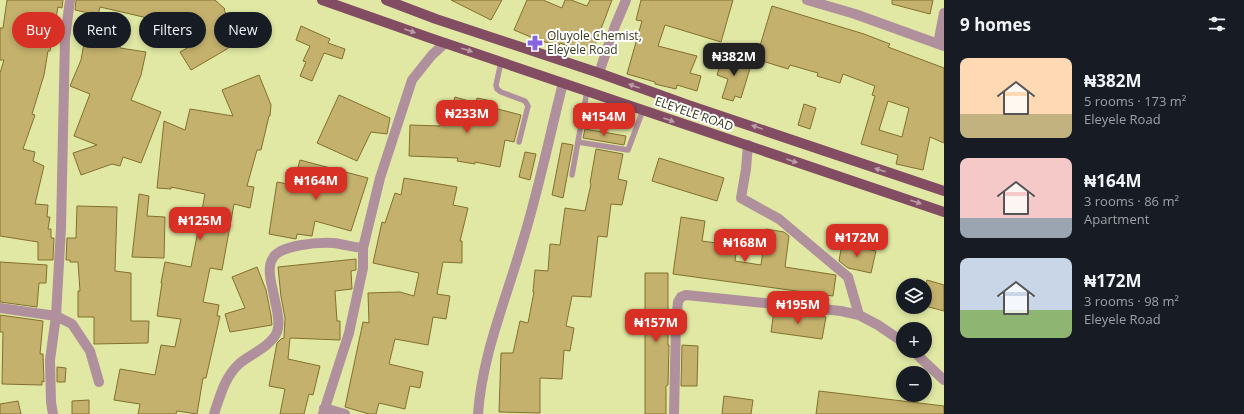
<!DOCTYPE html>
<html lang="en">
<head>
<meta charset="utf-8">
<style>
  body { margin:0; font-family:"Open Sans",sans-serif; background:#242831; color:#f1f3f6; height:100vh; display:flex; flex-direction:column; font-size:15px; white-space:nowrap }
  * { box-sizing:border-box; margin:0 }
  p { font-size:13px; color:#9ea1a6 }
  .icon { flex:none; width:22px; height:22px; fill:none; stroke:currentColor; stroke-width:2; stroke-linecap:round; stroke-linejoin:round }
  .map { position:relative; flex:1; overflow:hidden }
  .sheet { display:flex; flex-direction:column; background:#171b24; width:300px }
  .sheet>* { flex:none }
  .guide { position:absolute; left:12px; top:12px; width:380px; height:36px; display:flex; gap:8px }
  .fabs { position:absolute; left:896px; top:278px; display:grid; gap:8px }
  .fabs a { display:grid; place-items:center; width:36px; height:36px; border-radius:50%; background:#171b24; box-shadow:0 2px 6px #0003; font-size:20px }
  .price { position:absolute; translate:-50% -34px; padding:0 9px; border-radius:8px; background:#d93025; color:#fff; font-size:13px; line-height:26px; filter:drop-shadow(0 1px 2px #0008) }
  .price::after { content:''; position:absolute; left:50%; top:24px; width:12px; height:9px; margin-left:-6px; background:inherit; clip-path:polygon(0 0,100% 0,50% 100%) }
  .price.current { background:#222; color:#fff }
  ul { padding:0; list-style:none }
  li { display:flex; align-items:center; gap:12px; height:100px; padding:0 16px }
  li span { display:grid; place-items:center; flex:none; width:112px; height:80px; border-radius:8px; color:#555 }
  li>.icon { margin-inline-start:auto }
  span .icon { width:48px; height:48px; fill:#fffc; stroke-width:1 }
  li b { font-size:17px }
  h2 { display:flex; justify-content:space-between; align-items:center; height:48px; padding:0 16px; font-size:17px }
  .tag { padding:0 14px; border-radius:18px; background:#171b24; box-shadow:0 2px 6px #0003; font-size:14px; line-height:36px }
  .tag.current { background:#d93025; color:#fff }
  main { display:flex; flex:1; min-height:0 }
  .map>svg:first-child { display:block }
  .building { fill:#c4b16d; stroke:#82702d; fill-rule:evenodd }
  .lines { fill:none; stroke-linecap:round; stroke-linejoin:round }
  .service { stroke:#b0909c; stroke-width:5.5 }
  .minor { stroke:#b0909c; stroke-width:10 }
  .primary { stroke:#824d63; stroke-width:10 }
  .oneway { fill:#ba9da9 }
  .labels { text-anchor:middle; stroke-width:4; stroke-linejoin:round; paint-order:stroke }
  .poi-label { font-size:12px; fill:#36391e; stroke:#fff; text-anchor:start }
  .street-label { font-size:12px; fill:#36391e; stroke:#fff }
</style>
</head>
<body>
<main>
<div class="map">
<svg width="944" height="414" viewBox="0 0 944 414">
  <rect width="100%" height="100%" fill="#e0e8a4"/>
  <path class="building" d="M 7,0 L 63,0 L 62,8 L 58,7 L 50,51 L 48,51 L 44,75 L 32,114 L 35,115 L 23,149 L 35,152 L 33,161 L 44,166 L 35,204 L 48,205 L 47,217 L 50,217 L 48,229 L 51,229 L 51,238 L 54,238 L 53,260 L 38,260 L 38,242 L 0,236 L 0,73 L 4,60 L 0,60 L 0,28 L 3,28 Z
    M 76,0 L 215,0 L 225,9 L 224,10 L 240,38 L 227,49 L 191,70 L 180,52 L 203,39 L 181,33 L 182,26 L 100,7 L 98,15 L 75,10 Z
    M 451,0 L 502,0 L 491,20 Z
    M 527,0 L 543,0 L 562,8 L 565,0 L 571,0 L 587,6 L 590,0 L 612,0 L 591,55 L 560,43 L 559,46 L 538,40 L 514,30 Z
    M 641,0 L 733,0 L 721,42 L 665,25 L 658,46 L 697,56 L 690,73 L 701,76 L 697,91 L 677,85 L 676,89 L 655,84 L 655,82 L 627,74 L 642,21 L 636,20 Z
    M 892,0 L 933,0 L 930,14 L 892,4 Z
    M 772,6 L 864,34 L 890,44 L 888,47 L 944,68 L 944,143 L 930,137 L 923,170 L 896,164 L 898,155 L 861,144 L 875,96 L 872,95 L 875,86 L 843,74 L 840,83 L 817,76 L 818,73 L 790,65 L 788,69 L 756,59 ZM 888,101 L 909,108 L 902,137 L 879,130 Z
    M 87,26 L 123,32 L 120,48 L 146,52 L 141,75 L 131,100 L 161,112 L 141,163 L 123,157 L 120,166 L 112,164 L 81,175 L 73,153 L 97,145 L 74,136 L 90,94 L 70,86 L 81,60 Z
    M 301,26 L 330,39 L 328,43 L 345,49 L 342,59 L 324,53 L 312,81 L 300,76 L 306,62 L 303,61 L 310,46 L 296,40 Z
    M 723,56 L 751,65 L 741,98 L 735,96 L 733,101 L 722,98 L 728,79 L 717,75 Z
    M 259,75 L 271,105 L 270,116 L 269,116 L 261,150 L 257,150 L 247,186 L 254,187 L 250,208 L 234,204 L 222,270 L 210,268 L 203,302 L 219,305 L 217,316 L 220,316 L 206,378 L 203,378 L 197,414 L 177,411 L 176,414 L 138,414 L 140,404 L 114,400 L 120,369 L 155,375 L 161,345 L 175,347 L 181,319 L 157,316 L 162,283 L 161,283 L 165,262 L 191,267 L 205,194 L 171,187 L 171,189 L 157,188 L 164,121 L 185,130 L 190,109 L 233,116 L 222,90 Z
    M 339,95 L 390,118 L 387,134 L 371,132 L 357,161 L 317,143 Z
    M 455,97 L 476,103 L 477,98 L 492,101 L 490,107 L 521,115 L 514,142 L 505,140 L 500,167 L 475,162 L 475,164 L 457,161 L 458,158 L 409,156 L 410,125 L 440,126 L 446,105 L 452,106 Z
    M 804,104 L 816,108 L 810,129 L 798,125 Z
    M 585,129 L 626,136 L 624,145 L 583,138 Z
    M 562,143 L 573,145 L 563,198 L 552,195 Z
    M 596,149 L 623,154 L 618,179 L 627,181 L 622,205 L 611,204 L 607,237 L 598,236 L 591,297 L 572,296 L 566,326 L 574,328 L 570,351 L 564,350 L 562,379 L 540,378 L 540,413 L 499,412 L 501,353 L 513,353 L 520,321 L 528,323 L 534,292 L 533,292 L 535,270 L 548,271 L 550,244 L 560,245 L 565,208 L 585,211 L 591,184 L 590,183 Z
    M 525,152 L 536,154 L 530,180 L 519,177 Z
    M 659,158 L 724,178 L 717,201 L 652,181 Z
    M 300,160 L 368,178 L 351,231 L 315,221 L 312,236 L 297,234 L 296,239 L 269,234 L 277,182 L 293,185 Z
    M 404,178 L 457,187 L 453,205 L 468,208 L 460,241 L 462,241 L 462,263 L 443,262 L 437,294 L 450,296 L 446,319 L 433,317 L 428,345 L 395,339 L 389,364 L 423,372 L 420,388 L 410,386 L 405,409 L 379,403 L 376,414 L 369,414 L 345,407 L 363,322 L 369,323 L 368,293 L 400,292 L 414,296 L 419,273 L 373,263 L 382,222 L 385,223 L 395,193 L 401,195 Z
    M 139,194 L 149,196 L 147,216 L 165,217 L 164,258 L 132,257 Z
    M 77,206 L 117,207 L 115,271 L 131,273 L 131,321 L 149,321 L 148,343 L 94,344 L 94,317 L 78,317 L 78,291 L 80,291 L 78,262 L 70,262 L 70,260 L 66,260 L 67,238 L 76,238 Z
    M 681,217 L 705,221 L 702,241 L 737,246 L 735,261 L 761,265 L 766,229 L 784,232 L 789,236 L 785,267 L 836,275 L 833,296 L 673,274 Z
    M 842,244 L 876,251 L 871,273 L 848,268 L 839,261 Z
    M 356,259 L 356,270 L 351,271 L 352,289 L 335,291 L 337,321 L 340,321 L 340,340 L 290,338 L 288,359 L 320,366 L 313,395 L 309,394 L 304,414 L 280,414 L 285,389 L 269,386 L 277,343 L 281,339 L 284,338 L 285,318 L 281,297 L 278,267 Z
    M 0,262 L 47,265 L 46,283 L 39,283 L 37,307 L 0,302 Z
    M 257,267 L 266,290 L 271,315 L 272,325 L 230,332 L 225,314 L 245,308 L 232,277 Z
    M 645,273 L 668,273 L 668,345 L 669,345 L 668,385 L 666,386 L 666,414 L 645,414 Z
    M 927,280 L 944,285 L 944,311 L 925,306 L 925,286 Z
    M 774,311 L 826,317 L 822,339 L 771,332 Z
    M 0,315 L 43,321 L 40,354 L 43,354 L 44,382 L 42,381 L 42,385 L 2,384 L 3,332 L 0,332 Z
    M 682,345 L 698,346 L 697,386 L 681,386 Z
    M 57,367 L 66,368 L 65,382 L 57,382 Z
    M 819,391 L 944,406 L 944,414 L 816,414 Z
    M 724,396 L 753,400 L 751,414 L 722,414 Z
    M 89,400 L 89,414 L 72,414 L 72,401 Z
    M 18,401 L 21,414 L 0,414 L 0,404 Z"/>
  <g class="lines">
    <path class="service" d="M 501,62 L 496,85 L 497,89 L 501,92 L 525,101 L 528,106 L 519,142
      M 578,142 L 628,150 L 643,110
      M 572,175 L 587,91"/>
    <path class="minor" d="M 807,0 L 855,14 L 944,46
      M 938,44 L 944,13
      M 599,73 L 615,26 L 626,0
      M 748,145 L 746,169 L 741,198 L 779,219 L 848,277 L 859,315
      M 0,308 L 56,316 L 72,324 L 90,351 L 99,382
      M 913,351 L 944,380
      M 324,408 L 345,414
      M 53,414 L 51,402 L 50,360 L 56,316 L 61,228 L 65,38 L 70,0
      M 214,414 C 220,396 225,376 240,363 C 250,355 272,345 277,332 C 281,322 276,307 274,296 C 272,285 266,268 273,258 C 280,245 318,242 333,243 C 342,244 353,247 363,248
      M 323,414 L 349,333 L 363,268 L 363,248 L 380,178 L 412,80 L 432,55 L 445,43
      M 478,414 C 482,356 505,302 521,247 C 538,193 549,138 563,83
      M 674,414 L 676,323 L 678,302 L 681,297 L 686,295 L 841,311 L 859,315 L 878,325 L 903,342"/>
    <path class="primary" d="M 322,0 L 430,38 L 944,212
      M 386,0 L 436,19 L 599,73 L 688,105 L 944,191"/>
  </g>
  <defs><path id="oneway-solid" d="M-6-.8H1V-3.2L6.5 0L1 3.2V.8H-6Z"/></defs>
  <g class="oneway">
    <use href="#oneway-solid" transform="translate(410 31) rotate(19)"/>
    <use href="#oneway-solid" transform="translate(467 50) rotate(18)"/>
    <use href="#oneway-solid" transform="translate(634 86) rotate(-160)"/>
    <use href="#oneway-solid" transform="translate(669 120) rotate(20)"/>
    <use href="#oneway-solid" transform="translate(757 127) rotate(-161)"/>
    <use href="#oneway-solid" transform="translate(792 161) rotate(19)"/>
    <use href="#oneway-solid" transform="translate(880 170) rotate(-162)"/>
    <use href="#oneway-solid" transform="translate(916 202) rotate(18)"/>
  </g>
  <defs>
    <symbol id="pharmacy-bare" viewBox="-9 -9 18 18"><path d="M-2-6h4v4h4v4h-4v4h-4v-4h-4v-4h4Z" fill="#8864df" stroke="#fff" stroke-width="2.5" paint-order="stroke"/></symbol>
  </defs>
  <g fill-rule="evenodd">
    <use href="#pharmacy-bare" x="524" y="32" width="22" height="22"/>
  </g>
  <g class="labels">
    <g class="poi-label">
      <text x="547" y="40">Oluyole Chemist,<tspan x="547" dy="14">Eleyele Road</tspan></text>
    </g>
    <g class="street-label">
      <text transform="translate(694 114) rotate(19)" y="4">ELEYELE ROAD</text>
    </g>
  </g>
</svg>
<div class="fabs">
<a><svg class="icon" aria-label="layers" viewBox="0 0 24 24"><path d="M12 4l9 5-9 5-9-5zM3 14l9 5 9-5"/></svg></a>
<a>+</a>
<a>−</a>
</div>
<b class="price current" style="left:734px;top:77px">₦382M</b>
<b class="price" style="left:467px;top:134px">₦233M</b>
<b class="price" style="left:604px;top:137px">₦154M</b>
<b class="price" style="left:316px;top:201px">₦164M</b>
<b class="price" style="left:200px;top:241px">₦125M</b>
<b class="price" style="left:857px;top:258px">₦172M</b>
<b class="price" style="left:745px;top:263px">₦168M</b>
<b class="price" style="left:798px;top:325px">₦195M</b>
<b class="price" style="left:656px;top:343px">₦157M</b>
<div class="guide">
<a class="tag current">Buy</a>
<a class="tag">Rent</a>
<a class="tag">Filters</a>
<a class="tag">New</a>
</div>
</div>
<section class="sheet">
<h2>9 homes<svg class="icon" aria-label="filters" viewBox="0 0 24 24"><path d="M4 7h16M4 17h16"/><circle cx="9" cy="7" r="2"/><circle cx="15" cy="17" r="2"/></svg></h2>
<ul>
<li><span style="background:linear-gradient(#ffd9b3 70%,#c2b280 0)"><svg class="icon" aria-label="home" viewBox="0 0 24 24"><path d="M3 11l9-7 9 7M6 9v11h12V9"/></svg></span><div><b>₦382M</b><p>5 rooms · 173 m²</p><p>Eleyele Road</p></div></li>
<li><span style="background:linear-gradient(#f6c9c9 75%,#9aa5b1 0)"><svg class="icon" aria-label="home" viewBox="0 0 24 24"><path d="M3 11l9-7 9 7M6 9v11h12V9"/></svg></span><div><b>₦164M</b><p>3 rooms · 86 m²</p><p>Apartment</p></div></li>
<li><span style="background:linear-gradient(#c9d6e8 65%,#8fb573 0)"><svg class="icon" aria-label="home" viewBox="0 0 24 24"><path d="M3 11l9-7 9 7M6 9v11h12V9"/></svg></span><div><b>₦172M</b><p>3 rooms · 98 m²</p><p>Eleyele Road</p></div></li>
</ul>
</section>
</main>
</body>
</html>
